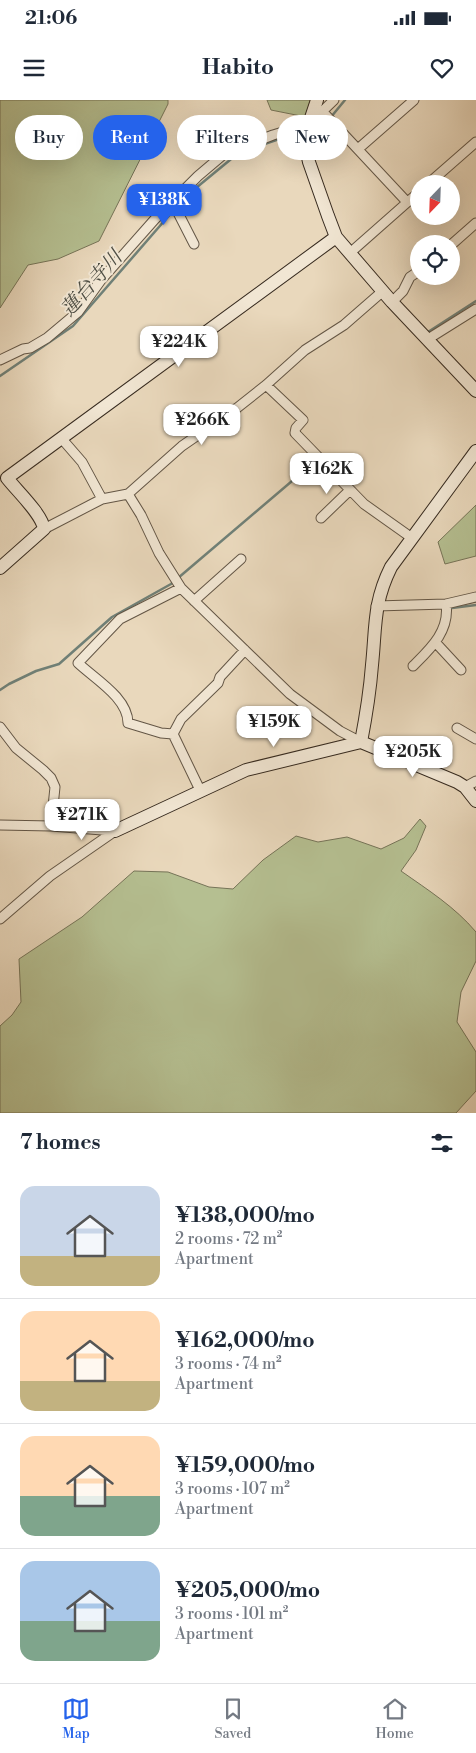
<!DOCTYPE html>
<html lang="en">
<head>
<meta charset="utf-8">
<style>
  body { margin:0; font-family:"Libre Bodoni","Noto Serif JP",serif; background:#f6f6f7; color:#1f2937; height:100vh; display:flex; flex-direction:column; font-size:19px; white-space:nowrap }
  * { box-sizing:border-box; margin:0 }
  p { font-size:16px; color:#747a83 }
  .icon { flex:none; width:28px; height:28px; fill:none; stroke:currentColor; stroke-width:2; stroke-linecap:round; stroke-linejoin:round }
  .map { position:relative; height:1013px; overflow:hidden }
  .sheet { display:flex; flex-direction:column; background:#fff; flex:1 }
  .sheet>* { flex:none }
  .guide { position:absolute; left:15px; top:15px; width:446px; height:45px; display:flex; gap:10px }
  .needle { width:32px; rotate:203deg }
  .controls { position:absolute; left:410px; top:75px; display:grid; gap:10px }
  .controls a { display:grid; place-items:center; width:50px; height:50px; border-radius:50%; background:#fff; box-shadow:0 5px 20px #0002; font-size:25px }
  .price { position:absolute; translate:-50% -42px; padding:0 11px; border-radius:10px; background:#fff; color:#222; font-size:16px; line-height:32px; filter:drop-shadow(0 1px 2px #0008) }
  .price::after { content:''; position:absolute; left:50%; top:30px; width:15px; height:11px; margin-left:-8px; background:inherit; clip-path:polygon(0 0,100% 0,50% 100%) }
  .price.selected { background:#2563eb; color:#fff }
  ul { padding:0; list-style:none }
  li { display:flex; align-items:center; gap:15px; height:125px; padding:0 20px }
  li+li { border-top:1px solid #e0e1e3 }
  li span { display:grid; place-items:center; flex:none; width:140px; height:100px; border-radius:15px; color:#555 }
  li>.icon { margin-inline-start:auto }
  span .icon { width:60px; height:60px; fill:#fffc; stroke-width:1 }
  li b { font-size:21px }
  h2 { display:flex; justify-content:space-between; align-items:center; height:60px; padding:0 20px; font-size:21px }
  .pill { padding:0 18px; border-radius:22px; background:#fff; box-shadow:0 5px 20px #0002; font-size:18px; line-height:45px }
  .pill.selected { background:#2563eb; color:#fff }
  .status { display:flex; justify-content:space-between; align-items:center; height:35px; padding:0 25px; background:#fff; direction:ltr }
  .status svg { height:14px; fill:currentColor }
  header { display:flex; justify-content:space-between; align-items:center; height:65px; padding:0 20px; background:#fff; font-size:22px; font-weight:700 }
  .tabs { display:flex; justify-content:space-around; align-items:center; height:70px; border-top:1px solid #e0e1e3; background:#fff; font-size:14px; color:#747a83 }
  .tabs a { display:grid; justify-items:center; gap:2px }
  .tabs .selected { color:#2563eb }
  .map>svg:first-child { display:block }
  .green { fill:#b5bf91; stroke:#767458 }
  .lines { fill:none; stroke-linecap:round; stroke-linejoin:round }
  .stream { stroke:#708077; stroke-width:2.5 }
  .street-casing { stroke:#635646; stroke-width:11 }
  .secondary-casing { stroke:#362a1f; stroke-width:14 }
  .street { stroke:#f1e6d3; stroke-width:9 }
  .secondary { stroke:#f1e6d3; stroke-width:12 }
  .labels { text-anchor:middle; stroke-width:4; stroke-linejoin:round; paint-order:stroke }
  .water-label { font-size:20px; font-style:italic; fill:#4e4e44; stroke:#f1e6d3 }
</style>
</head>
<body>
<div class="status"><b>21:06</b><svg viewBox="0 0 49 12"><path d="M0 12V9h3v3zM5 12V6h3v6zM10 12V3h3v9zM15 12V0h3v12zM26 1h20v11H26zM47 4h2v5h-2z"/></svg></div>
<header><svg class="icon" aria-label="menu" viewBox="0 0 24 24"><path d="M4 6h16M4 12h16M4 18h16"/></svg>Habito<svg class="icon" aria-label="heart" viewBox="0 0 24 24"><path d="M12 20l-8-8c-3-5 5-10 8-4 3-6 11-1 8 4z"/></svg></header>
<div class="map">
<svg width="476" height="1013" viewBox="0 0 476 1013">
  <rect width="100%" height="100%" fill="#e9d8bc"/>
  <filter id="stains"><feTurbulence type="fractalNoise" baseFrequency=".004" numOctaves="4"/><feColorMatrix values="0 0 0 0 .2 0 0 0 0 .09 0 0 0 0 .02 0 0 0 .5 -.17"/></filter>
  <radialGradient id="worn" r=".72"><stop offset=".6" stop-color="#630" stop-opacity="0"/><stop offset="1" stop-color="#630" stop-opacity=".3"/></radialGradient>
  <path class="green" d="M 0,0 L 168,0 L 168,4 L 99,141 L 58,159 L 28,165 L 0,208 Z
    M 267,0 L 312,0 L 306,17 L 271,10 Z
    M 476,405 L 476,456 L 445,464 L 438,442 Z
    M 420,719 L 426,726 L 416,750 L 401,771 C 428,790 455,807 476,832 L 476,861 L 461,892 L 457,922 L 476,952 L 476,991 L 456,1013 L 0,1013 L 0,926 L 12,915 L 21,902 L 19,859 L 82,817 L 134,771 L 168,772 L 209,787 L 233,789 L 263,760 L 296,736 L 318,742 L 347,737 L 381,749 L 404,738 Z"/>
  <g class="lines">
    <path class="stream" d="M 331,17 L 345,0
      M 315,28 L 324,22
      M 247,50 L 291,35
      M 428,232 L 476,201
      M 0,276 L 73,226 L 185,97 L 236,55
      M 452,508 L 476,505
      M 0,590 L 9,584 L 36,571 L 59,564 L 112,517 L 171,484 L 312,364"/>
    <defs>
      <path id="street" d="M 323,12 L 407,102
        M 358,49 L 414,0
        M 428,84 L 476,42
        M 172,101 L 194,144
        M 451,145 L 476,123
        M 351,152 L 419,92
        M 392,202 L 403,191 L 410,177 L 419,171
        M 428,239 L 476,209
        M 0,260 L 23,249 L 30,248 L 47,238 L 78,212 L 101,180 L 155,119 L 198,76 L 224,54 L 273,35 L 309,24 L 334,0
        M 266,285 L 303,320 L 296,328 L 295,333 L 364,404 L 412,438
        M 62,339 L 82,362 L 102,399
        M 128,394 L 141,415 L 159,453 L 181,488 L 290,594 L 340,631 L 361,642
        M 321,418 L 350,390
        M 44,429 L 102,399 L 128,394 L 182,346 L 237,308 L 266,285 L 305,250 L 344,225 L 383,191
        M 194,501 L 241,459
        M 376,506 L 446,504 L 476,497
        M 436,543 L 461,570
        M 413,566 C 430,549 450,531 446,504
        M 0,627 L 16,648 L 43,670 L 51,678 L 55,687 L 51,726
        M 457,628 L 476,639
        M 173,634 L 161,633 L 128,623 C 128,598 95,579 78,563 L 120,519 L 181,488
        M 173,634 L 181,619 L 218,583 L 220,577 L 245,550
        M 173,634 L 200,690
        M 465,687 L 476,681
        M 0,725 L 51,726 L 115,731
        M 0,819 L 50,776 L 115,731"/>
      <path id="secondary" d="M 317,0 L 309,24 L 305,44 L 309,62 L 328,116 L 336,137 L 392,202 L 476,291
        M 0,468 L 44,429 C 42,414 17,391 7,378 L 336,137
        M 361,642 C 366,616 370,591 372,565 C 376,527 373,503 391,467 L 476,351
        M 115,731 L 246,670 L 361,642 L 457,682 L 465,687 L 476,701"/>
    </defs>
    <use href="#street" class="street-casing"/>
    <use href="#secondary" class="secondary-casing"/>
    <use href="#street" class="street"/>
    <use href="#secondary" class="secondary"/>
  </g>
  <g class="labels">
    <g class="water-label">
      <text transform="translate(91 183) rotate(-48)" y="7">蓮台寺川</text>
    </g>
  </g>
  <rect width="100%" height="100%" filter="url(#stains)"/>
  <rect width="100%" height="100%" fill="url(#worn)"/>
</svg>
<div class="controls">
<a><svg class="needle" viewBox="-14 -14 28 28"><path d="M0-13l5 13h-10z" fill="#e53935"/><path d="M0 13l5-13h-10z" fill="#747a83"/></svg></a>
<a><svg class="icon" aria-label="locate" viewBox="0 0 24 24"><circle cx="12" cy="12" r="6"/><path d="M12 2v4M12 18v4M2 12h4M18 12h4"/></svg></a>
</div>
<b class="price selected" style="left:164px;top:126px">¥138K</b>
<b class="price" style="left:179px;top:268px">¥224K</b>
<b class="price" style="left:202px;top:346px">¥266K</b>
<b class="price" style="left:327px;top:395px">¥162K</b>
<b class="price" style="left:274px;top:648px">¥159K</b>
<b class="price" style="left:413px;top:678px">¥205K</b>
<b class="price" style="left:82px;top:741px">¥271K</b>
<div class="guide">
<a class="pill">Buy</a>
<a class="pill selected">Rent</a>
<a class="pill">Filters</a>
<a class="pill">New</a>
</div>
</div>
<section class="sheet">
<h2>7 homes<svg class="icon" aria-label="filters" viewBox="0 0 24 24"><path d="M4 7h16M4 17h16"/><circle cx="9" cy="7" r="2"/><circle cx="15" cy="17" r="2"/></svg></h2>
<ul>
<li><span style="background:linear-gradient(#c9d6e8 70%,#c2b280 0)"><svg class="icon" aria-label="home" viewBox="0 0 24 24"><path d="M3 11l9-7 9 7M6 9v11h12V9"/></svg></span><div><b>¥138,000/mo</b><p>2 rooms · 72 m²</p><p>Apartment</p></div></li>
<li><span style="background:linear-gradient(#ffd9b3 70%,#c2b280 0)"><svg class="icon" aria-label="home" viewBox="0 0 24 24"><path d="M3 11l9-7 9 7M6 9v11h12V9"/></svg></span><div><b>¥162,000/mo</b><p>3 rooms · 74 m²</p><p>Apartment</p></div></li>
<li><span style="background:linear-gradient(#ffd9b3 60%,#7fa58c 0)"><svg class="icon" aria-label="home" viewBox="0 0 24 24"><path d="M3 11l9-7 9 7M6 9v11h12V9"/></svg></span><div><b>¥159,000/mo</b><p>3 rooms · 107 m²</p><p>Apartment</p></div></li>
<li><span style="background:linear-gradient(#a9c7e8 60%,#7fa58c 0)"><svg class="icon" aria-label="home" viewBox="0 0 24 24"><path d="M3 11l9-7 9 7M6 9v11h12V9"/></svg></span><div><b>¥205,000/mo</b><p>3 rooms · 101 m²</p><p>Apartment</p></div></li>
</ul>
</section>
<nav class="tabs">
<a class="selected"><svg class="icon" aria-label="map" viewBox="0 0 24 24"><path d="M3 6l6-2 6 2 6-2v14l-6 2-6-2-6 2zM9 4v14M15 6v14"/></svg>Map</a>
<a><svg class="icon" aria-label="saved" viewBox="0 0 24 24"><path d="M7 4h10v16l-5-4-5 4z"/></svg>Saved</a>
<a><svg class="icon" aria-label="home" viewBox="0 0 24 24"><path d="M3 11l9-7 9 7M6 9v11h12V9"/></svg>Home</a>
</nav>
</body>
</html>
